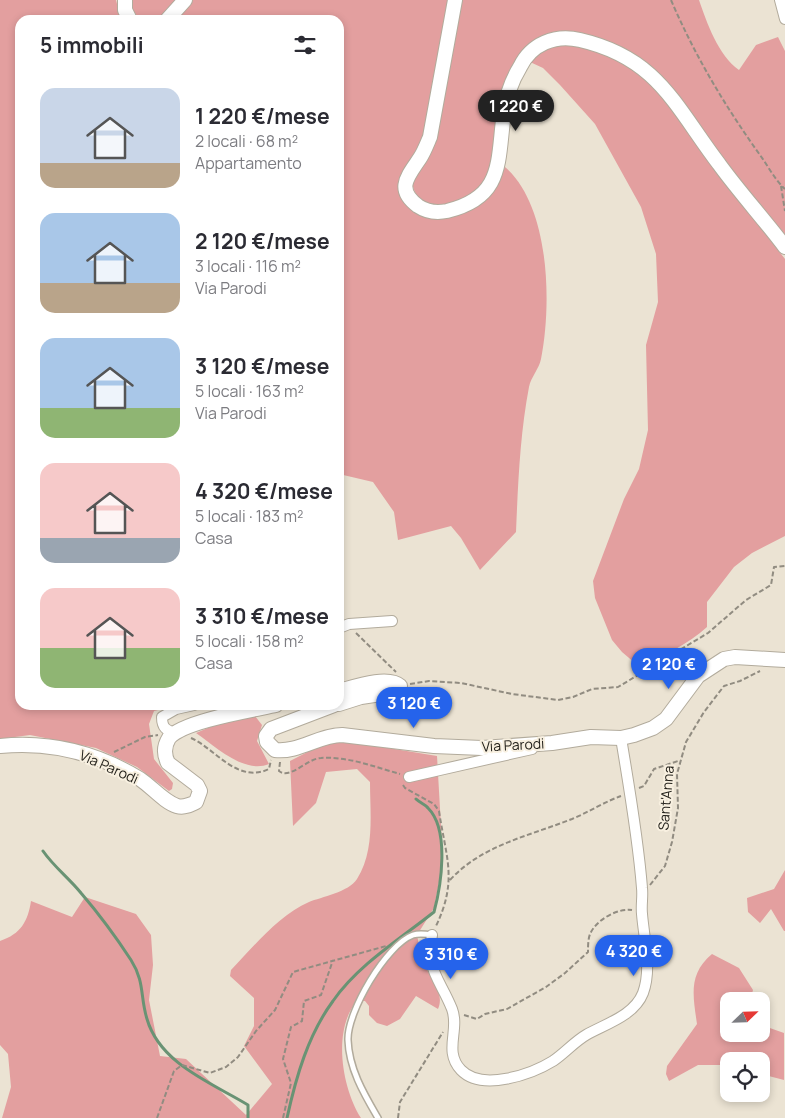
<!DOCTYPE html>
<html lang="it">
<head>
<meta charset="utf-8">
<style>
  body { margin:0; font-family:Manrope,sans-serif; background:#f7f7f7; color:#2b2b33; height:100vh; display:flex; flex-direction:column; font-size:19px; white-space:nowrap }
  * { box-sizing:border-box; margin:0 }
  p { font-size:16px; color:#7c7c81 }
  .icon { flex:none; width:28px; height:28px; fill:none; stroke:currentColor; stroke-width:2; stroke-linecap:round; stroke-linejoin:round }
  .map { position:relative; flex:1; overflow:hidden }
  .drawer { position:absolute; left:15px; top:15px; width:329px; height:695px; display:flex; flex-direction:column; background:#fff; border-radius:15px; box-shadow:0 2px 8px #0003 }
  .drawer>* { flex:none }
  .needle { width:32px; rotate:67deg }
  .fabs { position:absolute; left:720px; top:992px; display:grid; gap:10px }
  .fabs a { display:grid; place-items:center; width:50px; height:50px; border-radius:10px; background:#fff; box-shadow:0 2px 8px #0003; font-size:25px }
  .price { position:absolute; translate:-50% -42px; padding:0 11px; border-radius:18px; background:#2563eb; color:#fff; font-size:16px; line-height:32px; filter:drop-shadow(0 1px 2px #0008) }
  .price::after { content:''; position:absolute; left:50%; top:30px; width:15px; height:11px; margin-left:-8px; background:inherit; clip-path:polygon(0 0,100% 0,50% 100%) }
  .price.current { background:#222; color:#fff }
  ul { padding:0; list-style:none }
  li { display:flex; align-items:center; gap:15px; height:125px; padding:0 25px }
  li span { display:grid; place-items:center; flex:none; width:140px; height:100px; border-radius:15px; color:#555 }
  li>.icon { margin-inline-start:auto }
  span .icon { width:60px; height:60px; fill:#fffc; stroke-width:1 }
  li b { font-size:21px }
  h2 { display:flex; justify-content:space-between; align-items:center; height:60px; padding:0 25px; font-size:21px }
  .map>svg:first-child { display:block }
  .green { fill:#e39f9f }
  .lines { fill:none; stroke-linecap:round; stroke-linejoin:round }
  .stream { stroke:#699374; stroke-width:3 }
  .lane-casing { stroke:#b2ab9c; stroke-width:8 }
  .street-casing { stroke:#b2ab9c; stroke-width:12 }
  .secondary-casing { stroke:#b2ab9c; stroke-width:16 }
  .path { stroke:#918c81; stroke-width:2; stroke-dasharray:5 2.5; stroke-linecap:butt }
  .lane { stroke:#fff; stroke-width:5 }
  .street { stroke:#fff; stroke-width:10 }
  .secondary { stroke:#fff; stroke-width:14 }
  .labels { text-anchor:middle; stroke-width:4; stroke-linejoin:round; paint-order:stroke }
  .street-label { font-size:14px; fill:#24221c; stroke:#f8f0e0 }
</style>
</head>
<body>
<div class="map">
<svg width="785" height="1118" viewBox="0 0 785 1118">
  <rect width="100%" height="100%" fill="#ebe3d3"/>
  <path class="green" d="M 0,0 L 116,0 L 121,20 L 20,20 L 20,705 L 179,705 L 154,711 L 149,724 L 154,759 L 173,783 L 172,789 L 169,791 L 137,767 L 96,748 L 30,735 L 0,739 Z
    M 131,0 L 177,0 C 172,6 167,14 161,17 C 145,26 131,16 131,0 Z
    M 193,0 L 449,0 L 423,136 C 416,153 405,166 399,182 L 416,213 L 482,202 L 493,191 L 505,167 C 550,206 552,304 541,359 C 539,369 531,377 529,387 C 520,434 518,484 516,532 L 480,570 L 461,538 L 451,526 L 398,540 L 394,512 L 373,482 L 339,474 L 339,20 L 176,20 Z
    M 462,0 L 699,0 C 707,23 718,55 739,70 L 756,45 L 778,37 L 785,51 L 785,240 L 652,69 C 602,31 532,5 506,84 C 497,109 499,160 485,181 C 470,204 416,221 412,181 L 448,75 Z
    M 567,43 L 612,55 L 647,80 L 671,107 L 710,163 L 785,259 L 785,536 L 752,553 L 734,567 L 707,602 L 707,627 C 688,645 663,654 642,669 L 622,652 L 612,640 L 595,598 L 593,581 L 624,499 L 639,469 L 648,430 L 646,345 L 658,302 L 656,254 L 641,207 L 595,124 L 560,85 L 543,68 L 530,62 L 545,48 Z
    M 255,716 L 262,725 L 257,741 L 269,764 C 244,774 216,747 196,733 L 222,722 Z
    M 327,742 L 352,742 L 437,756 L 443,861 L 434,908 L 417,935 C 419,945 421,956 425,966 C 431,979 445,993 438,1009 L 416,996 L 400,1019 L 387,1026 L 377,1023 L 369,1015 L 369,1006 L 365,1001 L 357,1001 C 332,1030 342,1088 361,1118 L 2,1118 L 11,1087 L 8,1054 L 0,1045 L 0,941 C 21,934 28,921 31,901 L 72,917 L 85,897 L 136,914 L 151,935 L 153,965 L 149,1000 L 160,1056 L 186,1059 L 246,1115 L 272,1084 L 244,1046 L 254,1026 L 254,998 L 230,976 L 231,970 C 254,946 278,916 309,902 C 321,897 349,892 357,879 C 375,851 370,814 370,782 L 357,769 L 326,772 L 316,803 L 293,826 L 290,761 Z
    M 785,870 L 785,931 L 784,931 L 771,909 L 760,923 L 748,912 L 747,898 L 774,889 Z
    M 712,954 L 739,968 L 753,990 L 750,1001 L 729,1001 L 729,1034 L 761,1034 L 761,1025 L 784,1033 L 784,1080 L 761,1074 L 761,1061 L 729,1061 L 729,1065 L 698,1065 L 669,1081 L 666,1074 L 667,1066 L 697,1024 C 693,996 688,974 712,954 Z"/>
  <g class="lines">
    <path class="stream" d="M 43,851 C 54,867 69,878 81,893 C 99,914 116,937 131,960 C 145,982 140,997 147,1019 C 160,1064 212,1083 248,1105 L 248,1118
      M 287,1118 C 296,1077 308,1035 333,1001 C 358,965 400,939 434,912 C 441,886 450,830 428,808 C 425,804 420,803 416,799"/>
    <defs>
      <path id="lane" d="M 378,1118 C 364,1094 349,1069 348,1040 C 347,1012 386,945 413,935 C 419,933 426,934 432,935"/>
      <path id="street" d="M 780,0 L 785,19
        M 339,628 L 349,624 L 392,621
        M 175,733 C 166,730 162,728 162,717 L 176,709 L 194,705
        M 409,777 L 532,749
        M 432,935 C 425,969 440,979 452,1009 C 460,1030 443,1051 461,1070 C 482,1092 532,1074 553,1061 C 565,1053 574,1042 586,1035 C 605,1024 634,1016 643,993 C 652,969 644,939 642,914 C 641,905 643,897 642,888 C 638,837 629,787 621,738"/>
      <path id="secondary" d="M 125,0 L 125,10 L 130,20
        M 455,0 L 430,137 C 427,144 424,152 420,158 C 408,176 395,189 418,206 C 427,212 437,213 447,211 C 505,197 497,160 504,113 C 506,98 512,80 520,67 C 531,44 555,34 580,40 C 658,58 675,106 719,164 C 740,193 764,219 785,247
        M 167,20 L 185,0
        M 339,691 C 354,687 388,675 400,686 L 394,692 L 361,697 L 339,704
        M 334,705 L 271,729 L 266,736 L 267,742 L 275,750 C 298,753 319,735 342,735 L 434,746 L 482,748 L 552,743 L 591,737 L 621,738 L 634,735 L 653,728 L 666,719 L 698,676 L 724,659 L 735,657 L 785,660
        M 0,746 C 50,741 97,753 140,779 C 152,787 164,802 177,806 C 184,808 190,805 196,802 L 200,791 L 197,785 L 168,763 C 164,755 164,746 169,738 C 183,721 253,710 276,705"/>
    </defs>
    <use href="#lane" class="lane-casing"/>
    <use href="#street" class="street-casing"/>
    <use href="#secondary" class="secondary-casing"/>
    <path class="path" d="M 671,0 C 695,56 725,106 760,155 C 768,166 775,180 785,189
      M 781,186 L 785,211
      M 356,633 L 396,672
      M 410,684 L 429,681 L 461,683 L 512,694 L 558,700 L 573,697 L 592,689 L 618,687 L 708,633 L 746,600 L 771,585 L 774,567 L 785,566
      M 191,738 C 216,749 237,784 269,769 L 271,760
      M 114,752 L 145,737 L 158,735
      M 280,762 L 279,771 C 290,780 308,758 321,758 C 347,756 375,767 400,774
      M 403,785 L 405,788 L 434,804 L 439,811 C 446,858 458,880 436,926
      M 639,788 L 644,786 L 654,769 L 678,761
      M 450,880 C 482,845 529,836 572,819 C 589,812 604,802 621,796
      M 650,885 L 665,866 L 672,842 L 678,808 L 677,774 L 686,742 L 704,712 L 724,686 L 740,681 L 760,671
      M 464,1015 L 477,1019 L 485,1014 L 507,1009 L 546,987 L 565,973 L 588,952 C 588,946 588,937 591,932 C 598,919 618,908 632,910
      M 157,1118 L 174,1071 L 182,1065 L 210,1073 L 226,1067 L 238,1057 L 256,1031 L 275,1010 L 293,972 L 386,946
      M 283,1118 L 291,1083 L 283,1059 L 291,1027 L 302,1021 L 304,1001 L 321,995 L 333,960
      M 398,1118 L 400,1102 L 443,1032"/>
    <use href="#lane" class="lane"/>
    <use href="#street" class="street"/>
    <use href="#secondary" class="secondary"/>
  </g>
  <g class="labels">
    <g class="street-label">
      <text transform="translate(513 745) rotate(-3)" y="5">Via Parodi</text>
      <text transform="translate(109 767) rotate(24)" y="5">Via Parodi</text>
      <text transform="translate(666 798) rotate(-85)" y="5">Sant'Anna</text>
    </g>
  </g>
</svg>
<div class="fabs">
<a><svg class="needle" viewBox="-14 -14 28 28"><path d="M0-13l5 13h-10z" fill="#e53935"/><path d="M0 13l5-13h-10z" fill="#7c7c81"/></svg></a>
<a><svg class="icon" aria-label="locate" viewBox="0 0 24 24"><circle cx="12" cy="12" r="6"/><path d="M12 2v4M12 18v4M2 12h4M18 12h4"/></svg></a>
</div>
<b class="price current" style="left:516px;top:132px">1 220 €</b>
<b class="price" style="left:669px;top:690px">2 120 €</b>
<b class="price" style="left:414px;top:729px">3 120 €</b>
<b class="price" style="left:634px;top:977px">4 320 €</b>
<b class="price" style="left:451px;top:980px">3 310 €</b>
<section class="drawer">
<h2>5 immobili<svg class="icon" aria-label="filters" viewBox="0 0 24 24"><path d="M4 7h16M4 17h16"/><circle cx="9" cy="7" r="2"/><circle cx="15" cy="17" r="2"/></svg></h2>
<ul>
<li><span style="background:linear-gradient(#c9d6e8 75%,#b9a48a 0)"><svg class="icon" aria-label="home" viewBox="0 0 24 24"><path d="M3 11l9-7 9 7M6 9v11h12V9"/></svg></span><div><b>1 220 €/mese</b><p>2 locali · 68 m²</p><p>Appartamento</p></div></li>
<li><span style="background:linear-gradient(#a9c7e8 70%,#b9a48a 0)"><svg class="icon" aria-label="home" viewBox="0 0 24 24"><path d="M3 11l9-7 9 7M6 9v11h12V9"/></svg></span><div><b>2 120 €/mese</b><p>3 locali · 116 m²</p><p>Via Parodi</p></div></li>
<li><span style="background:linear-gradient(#a9c7e8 70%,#8fb573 0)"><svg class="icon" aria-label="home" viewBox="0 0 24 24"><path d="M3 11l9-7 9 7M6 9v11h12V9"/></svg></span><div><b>3 120 €/mese</b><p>5 locali · 163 m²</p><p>Via Parodi</p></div></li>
<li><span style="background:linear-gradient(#f6c9c9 75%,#9aa5b1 0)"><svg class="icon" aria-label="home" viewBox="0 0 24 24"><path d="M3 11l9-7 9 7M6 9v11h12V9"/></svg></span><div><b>4 320 €/mese</b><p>5 locali · 183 m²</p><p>Casa</p></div></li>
<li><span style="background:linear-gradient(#f6c9c9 60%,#8fb573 0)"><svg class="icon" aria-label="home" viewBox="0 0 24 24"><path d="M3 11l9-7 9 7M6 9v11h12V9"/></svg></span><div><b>3 310 €/mese</b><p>5 locali · 158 m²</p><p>Casa</p></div></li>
</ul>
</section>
</div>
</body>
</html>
